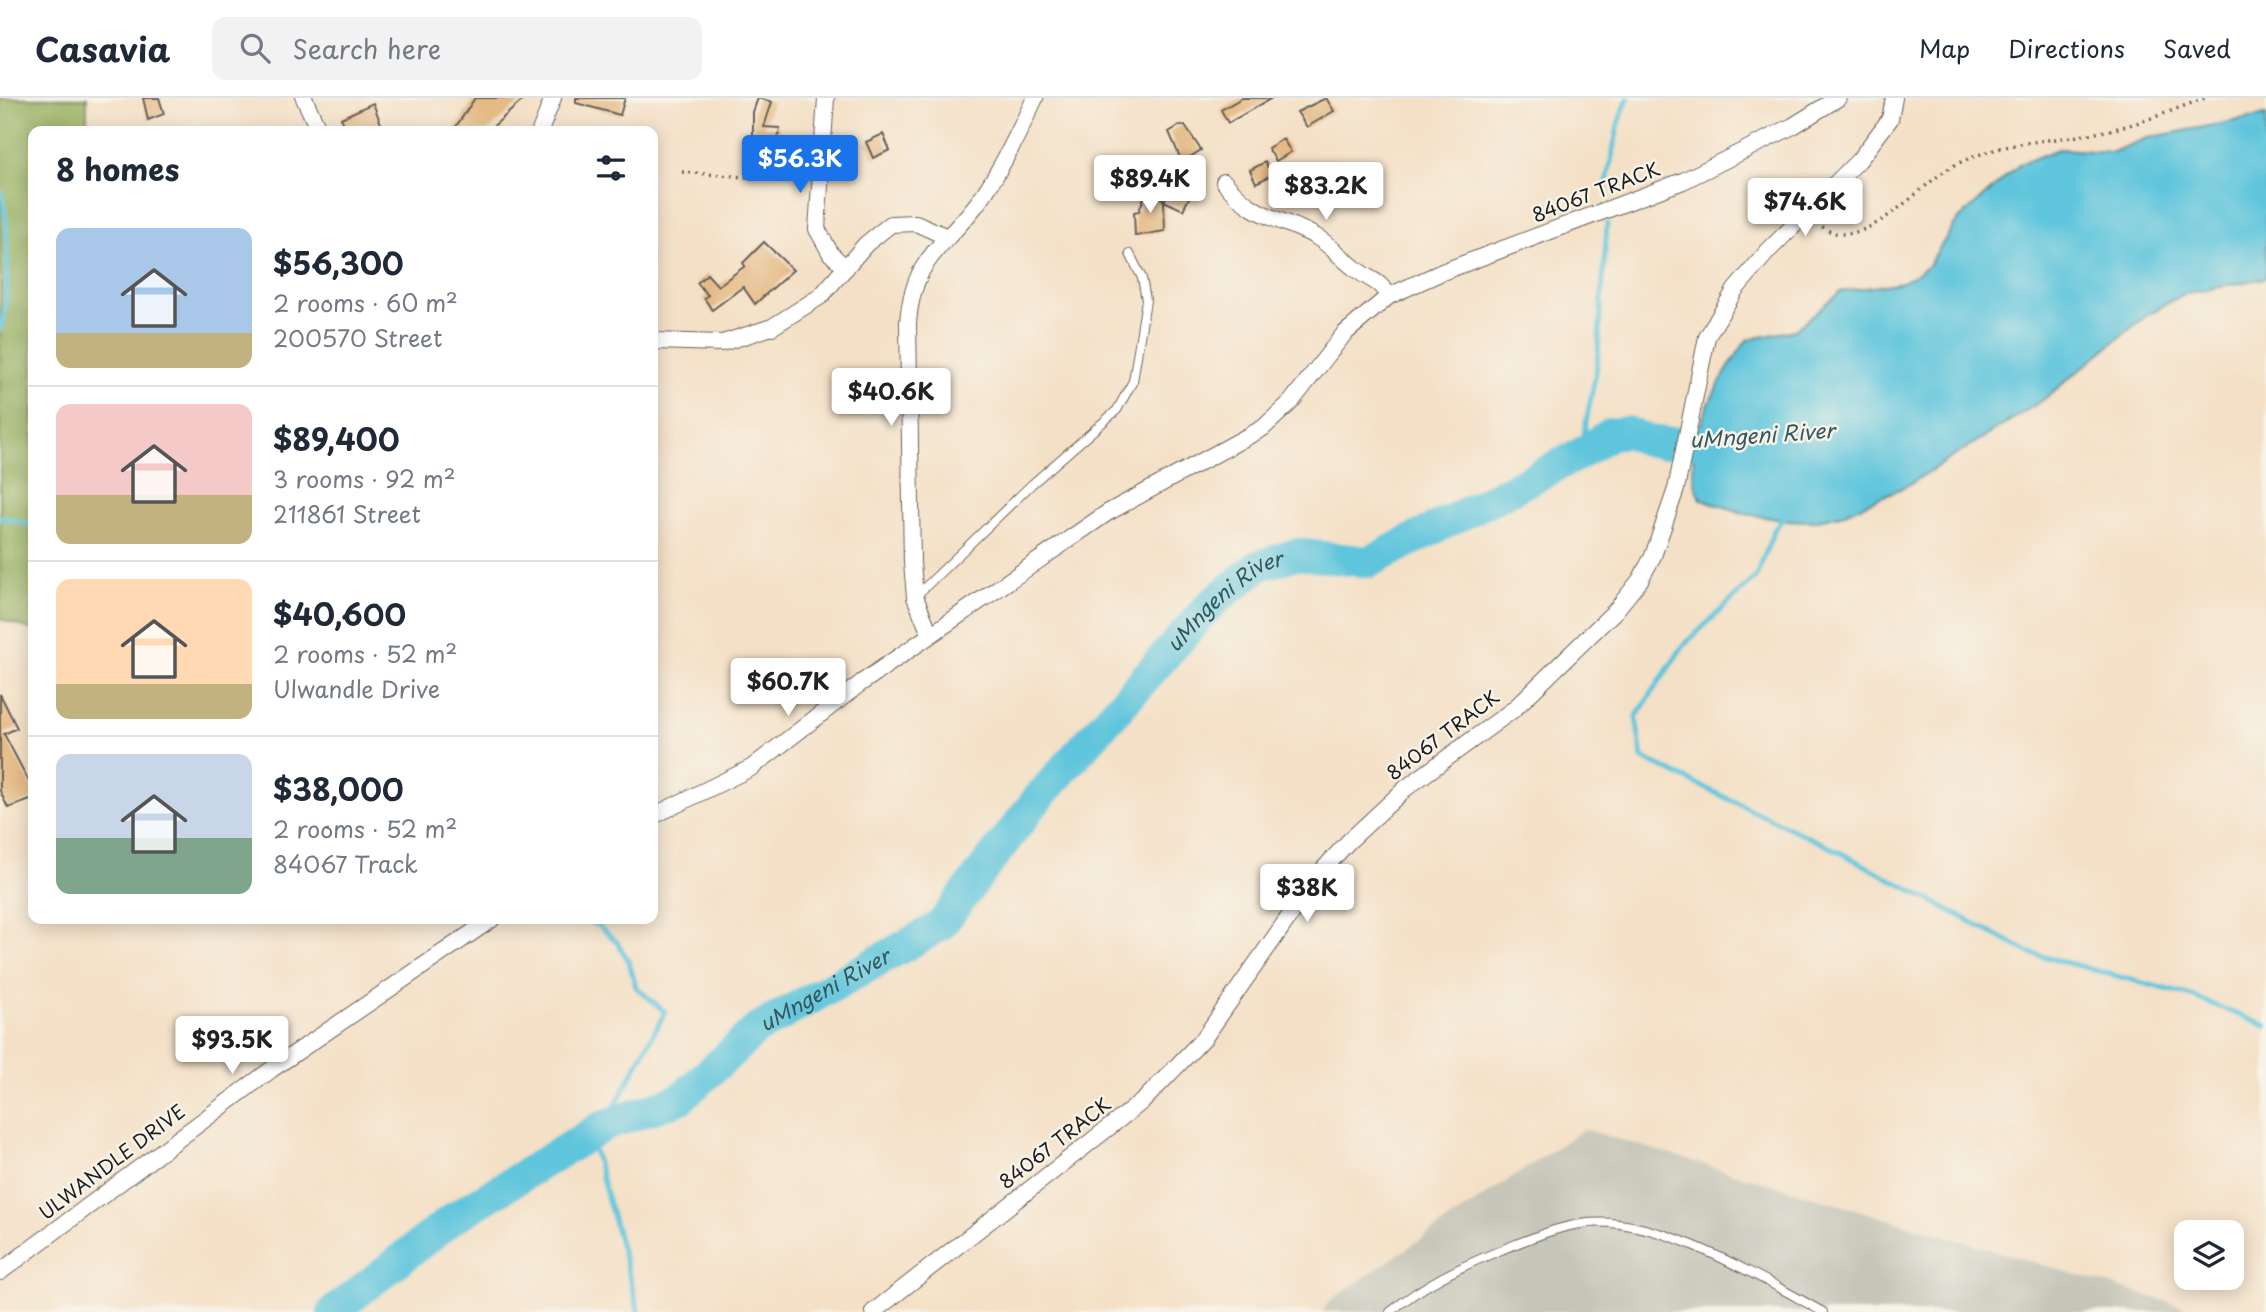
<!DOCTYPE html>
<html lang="en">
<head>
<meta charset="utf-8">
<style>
  body { margin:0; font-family:"Playpen Sans",sans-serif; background:#f2f2f3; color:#1f2937; height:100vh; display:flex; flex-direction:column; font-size:26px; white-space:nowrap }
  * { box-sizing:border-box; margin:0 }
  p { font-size:23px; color:#747a83 }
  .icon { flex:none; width:38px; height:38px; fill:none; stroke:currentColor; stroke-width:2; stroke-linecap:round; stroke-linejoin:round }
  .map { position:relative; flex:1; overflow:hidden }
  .drawer { position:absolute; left:28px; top:28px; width:630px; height:798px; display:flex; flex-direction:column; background:#fff; border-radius:14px; box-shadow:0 4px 18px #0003 }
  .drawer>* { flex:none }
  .fabs { position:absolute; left:2174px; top:1122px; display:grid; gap:14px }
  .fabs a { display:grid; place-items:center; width:70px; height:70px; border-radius:14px; background:#fff; box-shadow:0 4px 18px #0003; font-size:35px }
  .price { position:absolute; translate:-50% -60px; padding:0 16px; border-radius:7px; background:#fff; color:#222; font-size:23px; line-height:46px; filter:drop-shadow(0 2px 4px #0008) }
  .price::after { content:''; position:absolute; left:50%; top:42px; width:21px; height:16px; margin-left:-10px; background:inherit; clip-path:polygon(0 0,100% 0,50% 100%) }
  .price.current { background:#1a73e8; color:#fff }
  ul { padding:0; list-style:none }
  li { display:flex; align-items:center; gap:21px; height:175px; padding:0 28px }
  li+li { border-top:2px solid #e0e1e3 }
  li span { display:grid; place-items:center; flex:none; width:196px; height:140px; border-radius:14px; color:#555 }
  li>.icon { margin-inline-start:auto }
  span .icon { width:84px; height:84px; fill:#fffc; stroke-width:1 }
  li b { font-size:30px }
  h2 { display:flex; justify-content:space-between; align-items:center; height:84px; padding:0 28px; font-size:30px }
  header { display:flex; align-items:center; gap:42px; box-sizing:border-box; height:98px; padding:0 35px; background:#fff; border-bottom:2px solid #e0e1e3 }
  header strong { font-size:33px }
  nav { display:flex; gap:38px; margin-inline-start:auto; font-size:24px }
  .search { width:490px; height:63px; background:#f2f2f3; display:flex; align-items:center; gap:18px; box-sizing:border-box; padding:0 24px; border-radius:14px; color:#747a83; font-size:26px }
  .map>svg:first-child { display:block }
  .industrial { fill:#c5c5b8 }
  .forest { fill:#9ab365; stroke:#5b6840; stroke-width:2 }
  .water { fill:#5fc5dc; stroke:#3e707c; stroke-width:2 }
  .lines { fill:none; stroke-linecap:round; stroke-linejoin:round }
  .stream { stroke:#5fc5dc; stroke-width:5 }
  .river { stroke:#5fc5dc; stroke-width:32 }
  .building { fill:#e5ba84 }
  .lane-casing { stroke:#686158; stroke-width:10 }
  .street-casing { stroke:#686158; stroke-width:18 }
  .path { stroke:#686158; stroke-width:3.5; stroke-dasharray:2 5; stroke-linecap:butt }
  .lane { stroke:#fff; stroke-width:8 }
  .street { stroke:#fff; stroke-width:16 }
  .labels { text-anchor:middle; stroke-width:5; stroke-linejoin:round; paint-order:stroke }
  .street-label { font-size:19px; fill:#1c1c1c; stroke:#f7f3e8 }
  .water-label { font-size:21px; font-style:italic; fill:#33575f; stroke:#f7f3e8 }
</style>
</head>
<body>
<header>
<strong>Casavia</strong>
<div class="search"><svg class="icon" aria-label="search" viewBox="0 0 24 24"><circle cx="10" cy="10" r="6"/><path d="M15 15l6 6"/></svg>Search here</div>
<nav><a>Map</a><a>Directions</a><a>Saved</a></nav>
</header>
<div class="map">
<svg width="2266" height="1214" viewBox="0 0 2266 1214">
  <rect width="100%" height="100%" fill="#f7f3e8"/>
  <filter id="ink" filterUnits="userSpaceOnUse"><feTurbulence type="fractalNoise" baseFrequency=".0143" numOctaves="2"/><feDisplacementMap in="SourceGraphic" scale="14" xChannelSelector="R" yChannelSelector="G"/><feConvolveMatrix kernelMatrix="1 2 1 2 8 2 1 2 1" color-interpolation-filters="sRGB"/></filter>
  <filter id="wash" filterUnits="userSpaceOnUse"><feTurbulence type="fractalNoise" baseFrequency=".00686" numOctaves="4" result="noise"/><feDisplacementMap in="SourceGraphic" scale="28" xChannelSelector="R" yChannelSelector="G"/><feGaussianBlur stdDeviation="1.57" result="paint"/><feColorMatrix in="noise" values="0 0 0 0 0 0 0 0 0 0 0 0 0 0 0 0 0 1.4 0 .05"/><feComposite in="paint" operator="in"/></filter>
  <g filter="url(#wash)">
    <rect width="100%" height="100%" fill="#f4e0c6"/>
    <path class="industrial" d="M 1584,1031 L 2202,1214 L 1323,1214 L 1328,1204 Z"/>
    <path class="forest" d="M 0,0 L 87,0 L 87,33 L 33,33 L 33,532 L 0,521 Z"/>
    <path class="water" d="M 2266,17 L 2266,180 L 2184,196 L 2147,217 L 2043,302 L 1906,388 L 1840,417 L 1813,423 L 1783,422 L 1746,416 L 1701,401 C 1675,351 1719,282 1747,242 L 1795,232 L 1840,194 L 1903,184 L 1927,169 L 1958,122 L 2020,66 L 2058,51 L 2113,54 L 2147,40 Z"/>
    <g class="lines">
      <path class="stream" d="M 1606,89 L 1619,23 L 1628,0
        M 0,92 C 10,117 9,205 0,232
        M 1580,356 L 1597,268 L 1607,126
        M 1785,418 L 1774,432 L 1756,479 L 1683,548 L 1636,619 L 1642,660 L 1834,751 L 2030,855 L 2192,898 L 2266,928
        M 0,419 L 33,427
        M 583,821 L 600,829 L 617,844 L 629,864 L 636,889 L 665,914 L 605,1027
        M 590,1037 L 639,1214"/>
      <path class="river" id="s1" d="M 333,1214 L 452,1121 L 605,1027 L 680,1001 L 757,931 L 940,828 L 1039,699 L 1210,507 L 1258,468 L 1296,456 L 1369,464 L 1580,356 L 1610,336 L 1627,334 L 1648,343 L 1664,345 L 1739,341"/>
    </g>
    <g id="blocks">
      <path class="building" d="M 143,0 L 159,0 L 164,16 L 148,22 Z
        M 475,0 L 525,0 L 488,33 L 453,33 Z
        M 576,0 L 625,0 L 620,17 L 576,5 Z
        M 758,0 L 772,4 L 764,29 L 780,30 L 774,69 L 759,67 L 760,56 L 747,55 L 749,40 L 753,40 L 753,14 Z
        M 1242,0 L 1272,0 L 1228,25 L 1221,12 Z
        M 1326,0 L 1334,13 L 1307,29 L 1297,14 Z
        M 373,5 L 381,26 L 364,33 L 348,33 L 341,20 Z
        M 1179,28 L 1185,28 L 1201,52 L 1182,64 L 1169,34 Z
        M 883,36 L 890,52 L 873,60 L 866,44 Z
        M 1283,41 L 1291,54 L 1276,63 L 1268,50 Z
        M 1265,64 L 1272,77 L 1256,85 L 1250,72 Z
        M 1171,89 L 1190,98 L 1183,112 L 1164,103 Z
        M 1154,91 L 1164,103 L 1165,133 L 1135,138 L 1134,114 L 1139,113 L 1146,94 Z
        M 764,144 L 793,172 L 755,206 L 743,189 L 712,212 L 704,200 L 708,197 L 697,185 L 707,176 L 718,188 L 745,168 L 743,165 Z
        M 0,596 L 17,630 L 4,636 L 33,691 L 33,701 L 8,710 L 0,693 Z"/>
    </g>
  </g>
  <g filter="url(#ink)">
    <use href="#blocks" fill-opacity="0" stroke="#686158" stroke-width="2"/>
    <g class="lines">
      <defs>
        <path id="lane" d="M 915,499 L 1032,386 L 1117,312 L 1133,283 L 1146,202 L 1142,180 L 1130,156
          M 1390,1214 C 1424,1186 1460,1169 1501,1152 C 1527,1142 1553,1130 1581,1126 C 1653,1114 1761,1180 1823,1214"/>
        <path id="street" d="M 304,0 L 319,33
          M 826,0 L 817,131 L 831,156 L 846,170
          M 540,33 L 553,0
          M 1224,84 C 1256,122 1275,117 1315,138 C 1331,147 1342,161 1357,172 C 1371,183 1378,181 1389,198
          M 653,243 L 722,245 L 772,229 L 821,198 L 866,146 L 891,126 L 916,125 L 947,139
          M 930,536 L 915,499 L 912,465 L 908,225 C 913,156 946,150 982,99 C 1003,68 1019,34 1035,0
          M 653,718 L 751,670 L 861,585 L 1107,415 L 1263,330 L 1291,304 L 1344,236 L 1389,198 L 1442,174 L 1683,83 L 1793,28 L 1838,0
          M 0,1174 L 272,971 L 492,821
          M 873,1214 L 1144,1002 L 1204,940 L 1319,776 L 1348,744 L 1406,690 L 1514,611 L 1616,512 L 1640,482 L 1653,458 L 1676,391 L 1707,239 L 1735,192 L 1768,153 L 1859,62 L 1890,21 L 1894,0"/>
      </defs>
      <use href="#lane" class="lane-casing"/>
      <use href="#street" class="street-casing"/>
      <path class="path" d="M 682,74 L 806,84
        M 1817,124 C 1857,166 1920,85 1953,68 C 2013,38 2054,46 2114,31 C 2145,24 2176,11 2205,0"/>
      <use href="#lane" class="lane"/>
      <use href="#street" class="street"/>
    </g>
  </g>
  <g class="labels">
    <g class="street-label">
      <text transform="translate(1596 94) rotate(-21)" y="7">84067 TRACK</text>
      <text transform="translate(1443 637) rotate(-37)" y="7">84067 TRACK</text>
      <text transform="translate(1055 1045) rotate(-38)" y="7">84067 TRACK</text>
      <text transform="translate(112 1064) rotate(-37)" y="7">ULWANDLE DRIVE</text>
    </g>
    <g class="water-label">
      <text transform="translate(1762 338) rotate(-4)" y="7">uMngeni River</text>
      <text dy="7" stroke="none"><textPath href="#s1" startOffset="1158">uMngeni River</textPath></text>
      <text dy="7" stroke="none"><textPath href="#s1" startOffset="592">uMngeni River</textPath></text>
    </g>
  </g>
</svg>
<div class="fabs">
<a><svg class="icon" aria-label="layers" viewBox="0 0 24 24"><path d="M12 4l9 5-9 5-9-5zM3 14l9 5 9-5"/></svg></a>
</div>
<b class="price current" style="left:800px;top:97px">$56.3K</b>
<b class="price" style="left:1150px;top:117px">$89.4K</b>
<b class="price" style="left:1326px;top:124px">$83.2K</b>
<b class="price" style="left:1805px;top:140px">$74.6K</b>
<b class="price" style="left:891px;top:330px">$40.6K</b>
<b class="price" style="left:788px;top:620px">$60.7K</b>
<b class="price" style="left:1307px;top:826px">$38K</b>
<b class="price" style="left:232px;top:978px">$93.5K</b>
<section class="drawer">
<h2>8 homes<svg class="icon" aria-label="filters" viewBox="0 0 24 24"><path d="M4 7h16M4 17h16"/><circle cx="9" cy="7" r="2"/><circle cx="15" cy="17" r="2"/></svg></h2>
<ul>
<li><span style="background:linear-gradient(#a9c7e8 75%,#c2b280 0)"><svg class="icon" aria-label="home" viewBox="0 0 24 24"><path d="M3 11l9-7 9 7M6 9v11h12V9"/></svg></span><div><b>$56,300</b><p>2 rooms · 60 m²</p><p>200570 Street</p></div></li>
<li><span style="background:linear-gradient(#f6c9c9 65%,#c2b280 0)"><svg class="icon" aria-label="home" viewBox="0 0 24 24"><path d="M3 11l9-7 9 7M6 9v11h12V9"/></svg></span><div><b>$89,400</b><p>3 rooms · 92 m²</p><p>211861 Street</p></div></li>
<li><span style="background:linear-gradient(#ffd9b3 75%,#c2b280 0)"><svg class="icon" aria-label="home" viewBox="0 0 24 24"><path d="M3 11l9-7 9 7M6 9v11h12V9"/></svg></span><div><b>$40,600</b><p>2 rooms · 52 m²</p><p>Ulwandle Drive</p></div></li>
<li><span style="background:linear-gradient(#c9d6e8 60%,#7fa58c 0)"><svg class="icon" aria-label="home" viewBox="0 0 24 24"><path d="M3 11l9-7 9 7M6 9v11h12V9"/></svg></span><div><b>$38,000</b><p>2 rooms · 52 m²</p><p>84067 Track</p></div></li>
</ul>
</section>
</div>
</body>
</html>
